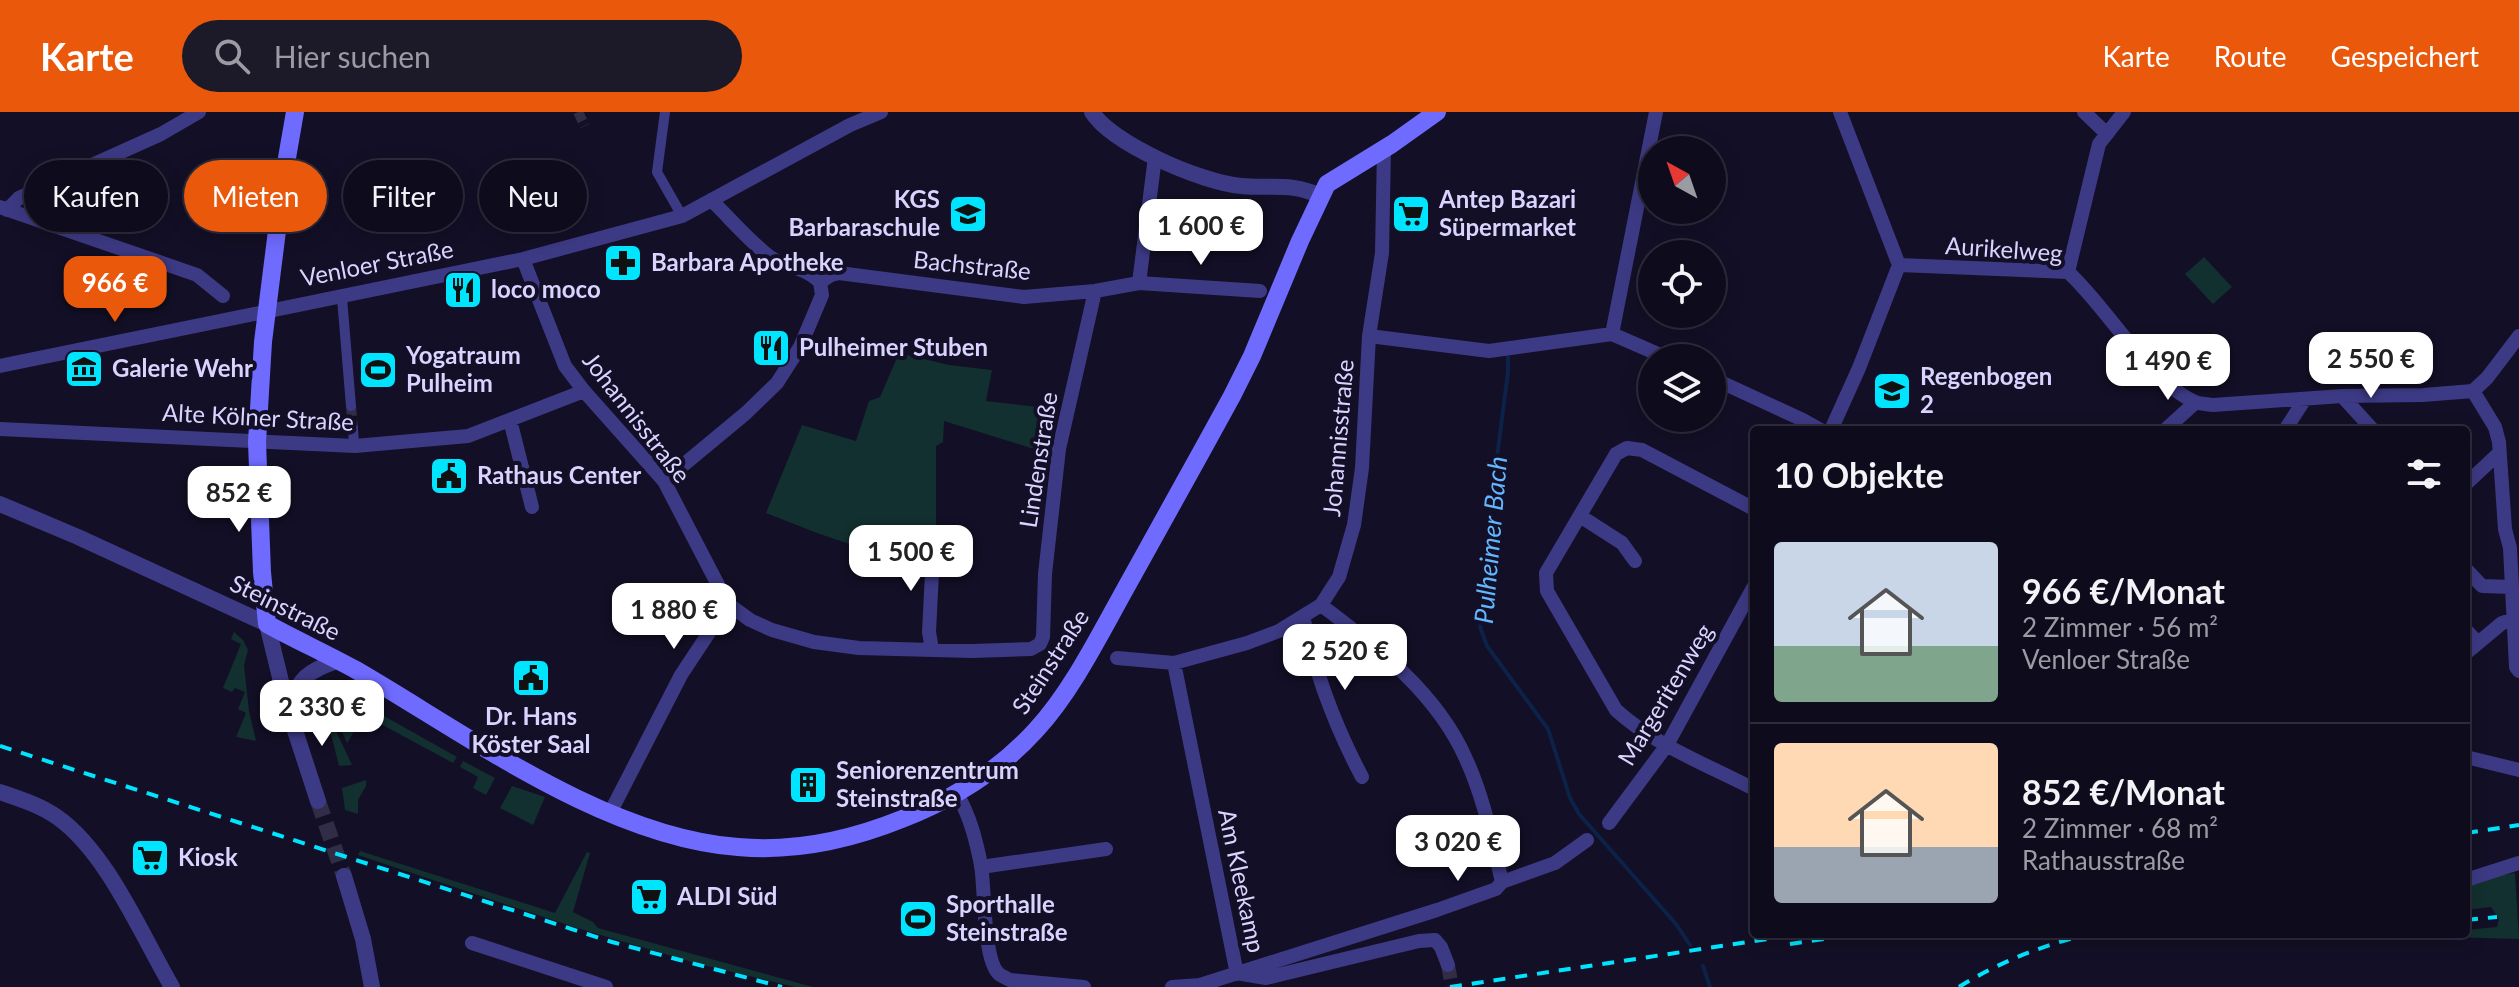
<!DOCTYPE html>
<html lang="de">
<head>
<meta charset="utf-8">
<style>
  body { margin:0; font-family:Lato,sans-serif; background:#1c1929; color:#f1f3f6; height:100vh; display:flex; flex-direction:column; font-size:30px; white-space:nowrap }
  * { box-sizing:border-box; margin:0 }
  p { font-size:26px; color:#9b9ba3 }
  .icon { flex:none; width:44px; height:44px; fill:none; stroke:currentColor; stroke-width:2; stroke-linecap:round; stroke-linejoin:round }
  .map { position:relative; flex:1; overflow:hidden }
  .sheet { position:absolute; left:1750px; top:314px; width:720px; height:512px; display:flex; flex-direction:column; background:#0e0b1c; border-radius:8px; box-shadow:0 4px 20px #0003,0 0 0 2px #2e2b3b }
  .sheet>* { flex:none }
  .top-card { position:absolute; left:24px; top:48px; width:760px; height:72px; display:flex; gap:16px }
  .needle { width:52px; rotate:320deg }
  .buttons { position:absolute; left:1638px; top:24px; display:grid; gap:16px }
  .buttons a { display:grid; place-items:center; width:88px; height:88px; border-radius:50%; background:#0e0b1c; box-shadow:0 4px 20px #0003,0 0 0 2px #2e2b3b; font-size:40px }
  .price { position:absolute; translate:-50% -68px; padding:0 18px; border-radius:16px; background:#fff; color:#222; font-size:26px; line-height:52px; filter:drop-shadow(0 2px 4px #0008) }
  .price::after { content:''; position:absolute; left:50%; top:48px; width:24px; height:18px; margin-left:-12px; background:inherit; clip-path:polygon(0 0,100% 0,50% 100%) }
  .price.current { background:#ea580c; color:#fff }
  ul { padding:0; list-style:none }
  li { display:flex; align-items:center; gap:24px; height:200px; padding:0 24px }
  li+li { border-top:2px solid #2e2b3b }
  li span { display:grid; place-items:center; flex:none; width:224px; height:160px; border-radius:8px; color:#555 }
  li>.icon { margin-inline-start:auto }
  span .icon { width:96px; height:96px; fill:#fffc; stroke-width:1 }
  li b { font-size:34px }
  h2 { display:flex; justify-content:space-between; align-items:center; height:96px; padding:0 24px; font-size:34px }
  .pill { padding:0 28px; border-radius:36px; background:#0e0b1c; box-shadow:0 4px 20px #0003,0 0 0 2px #2e2b3b; font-size:28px; line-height:72px }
  .pill.current { background:#ea580c; color:#fff }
  header { display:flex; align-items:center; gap:48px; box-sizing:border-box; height:112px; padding:0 40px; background:#ea580c; color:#fff }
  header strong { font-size:38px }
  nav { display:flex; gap:44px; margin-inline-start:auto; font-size:28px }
  .search { width:560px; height:72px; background:#1c1929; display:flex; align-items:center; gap:20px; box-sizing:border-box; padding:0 28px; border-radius:44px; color:#9b9ba3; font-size:30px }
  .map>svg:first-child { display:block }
  .green { fill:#12302f }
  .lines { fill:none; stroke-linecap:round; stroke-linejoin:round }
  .stream { stroke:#0c2248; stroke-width:4 }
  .pedestrian-tunnel { stroke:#312d47; stroke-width:10; stroke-dasharray:10 5; stroke-linecap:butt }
  .minor-tunnel { stroke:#312d47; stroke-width:14; stroke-dasharray:14 7; stroke-linecap:butt }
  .tertiary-tunnel { stroke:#312d47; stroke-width:16; stroke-dasharray:16 8; stroke-linecap:butt }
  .pedestrian { stroke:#3d3a85; stroke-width:10 }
  .minor { stroke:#3d3a85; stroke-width:14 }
  .tertiary { stroke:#3d3a85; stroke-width:16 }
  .secondary { stroke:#6f6bff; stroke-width:18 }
  .rail { stroke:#00e5ff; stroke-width:4; stroke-dasharray:12 10; stroke-linecap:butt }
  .labels { text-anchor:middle; stroke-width:8; stroke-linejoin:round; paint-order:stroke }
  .poi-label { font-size:24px; font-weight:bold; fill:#d9d4ff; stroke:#130f26; text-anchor:start }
  .street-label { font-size:24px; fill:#d9d4ff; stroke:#130f26 }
  .water-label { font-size:26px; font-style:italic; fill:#62b6ff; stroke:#130f26 }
</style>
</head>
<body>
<header>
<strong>Karte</strong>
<div class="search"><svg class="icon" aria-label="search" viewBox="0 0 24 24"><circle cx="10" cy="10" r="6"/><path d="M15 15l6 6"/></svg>Hier suchen</div>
<nav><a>Karte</a><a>Route</a><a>Gespeichert</a></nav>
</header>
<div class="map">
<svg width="2519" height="875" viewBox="0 0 2519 875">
  <rect width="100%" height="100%" fill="#130f26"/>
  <path class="green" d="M 2204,145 L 2232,175 L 2213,192 L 2185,162 Z
    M 899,241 L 949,253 L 992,258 L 986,289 L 1056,297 L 1044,340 L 944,309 L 943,330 L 936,334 L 936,449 L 891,446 L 817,421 L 766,401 L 802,313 L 856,329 L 869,289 L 880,285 Z
    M 234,520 L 243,528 L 248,538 L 244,553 L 249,599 L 256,629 L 236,625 L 246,601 L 238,597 L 245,580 L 235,576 L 232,580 L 223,576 L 241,532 L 231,527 Z
    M 351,584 L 378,600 L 368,618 L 358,613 L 347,631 L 341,617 L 341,591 Z
    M 333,589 L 336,619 L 352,653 L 339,654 L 324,594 Z
    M 384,604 L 457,645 L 453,651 L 379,611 Z
    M 463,649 L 495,666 L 486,683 L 473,676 L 478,665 L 460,655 Z
    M 366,668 L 366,674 L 358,688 L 358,702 L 345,698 L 342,676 Z
    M 512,674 L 545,685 L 533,713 L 500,696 Z
    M 360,739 L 555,801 L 587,740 L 590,741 L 573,800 L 593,810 L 598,816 L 813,875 L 795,875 L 699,852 L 577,816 L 358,743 Z
    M 2515,761 L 2519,827 L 2447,825 L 2453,822 L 2466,822 L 2466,818 L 2497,815 L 2499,807 L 2491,795 L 2466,798 L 2466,775 L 2497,764 Z"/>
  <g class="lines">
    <path class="stream" d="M 1508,245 L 1508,260 L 1489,407 L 1480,515 L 1487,534 L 1548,617 L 1570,686 L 1579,702 L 1676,812 L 1690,833
      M 1703,854 L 1710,875"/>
    <path class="pedestrian-tunnel" d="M 578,0 L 585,14
      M 351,294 L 353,316"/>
    <path class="minor-tunnel" d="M 1448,853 L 1452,875"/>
    <path class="tertiary-tunnel" d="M 318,689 L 344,764"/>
    <path class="pedestrian" d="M 665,0 L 657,60 L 682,104
      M 342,186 L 351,294
      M 353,316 L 354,334"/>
    <path class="minor" d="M 2084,0 L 2107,22
      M 711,88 C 730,106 749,129 770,145 C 786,156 806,155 820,170
      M 0,95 L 197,163 L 223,184
      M 7,98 L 19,86 L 161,22 L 199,0
      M 523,147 L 565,254 L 584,279 L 664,369 L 728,492 L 750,508 L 772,518 L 814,530 L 859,536 L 972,539 L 1031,537 L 1040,532 L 1043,525 L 1045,462 L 1059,337 L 1095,179
      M 1899,153 L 2068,160 C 2107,195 2148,269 2195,290 C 2200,292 2208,292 2213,293 L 2342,284 L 2423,283 L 2473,279 L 2487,266 L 2519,224
      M 2068,160 L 2099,32 L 2124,0
      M 820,170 L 831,163 L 839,161 L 1024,185 L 1095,179 L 1139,171 L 1260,179
      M 1139,171 L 1155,45
      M 1612,222 L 1656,0
      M 1369,224 L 1489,239 L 1612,222 L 1667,246
      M 0,254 L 523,147 L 682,104 L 850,13 L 881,0
      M 1712,266 L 1803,308 L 1821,318
      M 2473,279 L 2495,315 L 2499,330 L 2505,417 L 2510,436 L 2516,555 L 2519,559
      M 2342,284 L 2373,318
      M 510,308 L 532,395
      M 0,317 L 355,334 L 468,324 L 584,279
      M 1831,318 L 1859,256 L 1899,153 L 1840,0
      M 2165,318 L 2196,290
      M 2285,318 L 2305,287
      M 664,369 L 746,301 L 777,271 L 800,235 L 822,183 L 820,170
      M 2466,372 L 2498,342
      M 1754,397 L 1642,338 L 1627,336 L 1616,342 L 1546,461 L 1547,479 L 1616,598 C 1654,633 1708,653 1754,677
      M 1580,404 L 1622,431 L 1635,449
      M 2466,457 L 2482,474 L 2511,475
      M 1321,493 C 1378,536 1437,581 1466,647 C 1484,686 1492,728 1502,770
      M 1303,504 C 1315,561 1335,614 1362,665
      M 2466,518 L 2477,530
      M 932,538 L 929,520 L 934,422
      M 2466,541 L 2502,511 L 2513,507
      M 1117,546 L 1174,551 L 1247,531 L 1279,519 L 1321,493 L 1339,465 L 1354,413 L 1362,356 L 1369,224 L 1382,141 L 1384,37
      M 1174,551 L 1237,862
      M 2466,645 L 2519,658
      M 957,682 C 970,704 976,728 981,753 C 985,776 983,848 999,862 C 1000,863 1008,867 1010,868 L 1084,875
      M 610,701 L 681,563 L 728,492
      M 1609,711 L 1667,633 L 1754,474
      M 981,755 L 1106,737
      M 2466,768 L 2519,751
      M 472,831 L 606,875
      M 1242,862 L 1266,866 L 1419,829 L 1435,828 L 1441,835 L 1448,853
      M 1172,875 L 1200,873 L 1437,798 L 1496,777 L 1502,770 L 1555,751 L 1587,728"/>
    <path class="tertiary" d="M 1092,0 C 1112,32 1203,71 1241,74 C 1273,77 1290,70 1321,84
      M 0,392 L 78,425 L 267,512 L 287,594 L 318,689
      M 287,594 C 301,566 307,559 337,549
      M 0,680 C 20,687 40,693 57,705 C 107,740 141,822 172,875
      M 344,764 L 363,827 L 372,875"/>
    <path class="secondary" d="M 295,0 L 284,63 L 263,230 L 257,330 L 262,460 L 267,512 C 296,528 327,542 356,558 C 468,623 605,725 738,735 C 794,740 850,728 902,707 C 953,687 999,659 1036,618 C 1071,580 1098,526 1123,481 C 1159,416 1196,350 1232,284 L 1252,244 L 1300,129 L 1327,72 L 1392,32 L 1437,0"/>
    <path class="rail" d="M 0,634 L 612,830 L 782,875
      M 2466,721 L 2519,713
      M 2466,808 L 2497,805
      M 1790,832 L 1857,822
      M 1450,875 L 1801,822
      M 1959,875 C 1999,850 2043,833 2089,822"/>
  </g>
  <defs>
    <symbol id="school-square" viewBox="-11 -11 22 22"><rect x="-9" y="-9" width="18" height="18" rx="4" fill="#00e5ff" stroke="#130f26"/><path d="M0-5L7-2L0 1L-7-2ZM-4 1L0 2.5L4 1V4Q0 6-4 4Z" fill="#111"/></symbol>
    <symbol id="supermarket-square" viewBox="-11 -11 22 22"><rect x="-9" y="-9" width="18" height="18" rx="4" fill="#00e5ff" stroke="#130f26"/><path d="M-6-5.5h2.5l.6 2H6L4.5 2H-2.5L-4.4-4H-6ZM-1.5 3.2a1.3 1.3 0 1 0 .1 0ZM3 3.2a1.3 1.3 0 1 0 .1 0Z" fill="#111"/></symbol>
    <symbol id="pharmacy-square" viewBox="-11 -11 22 22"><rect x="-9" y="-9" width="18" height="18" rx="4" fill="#00e5ff" stroke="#130f26"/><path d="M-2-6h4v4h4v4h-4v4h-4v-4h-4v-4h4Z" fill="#111"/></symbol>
    <symbol id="restaurant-square" viewBox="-11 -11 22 22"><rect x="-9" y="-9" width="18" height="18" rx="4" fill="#00e5ff" stroke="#130f26"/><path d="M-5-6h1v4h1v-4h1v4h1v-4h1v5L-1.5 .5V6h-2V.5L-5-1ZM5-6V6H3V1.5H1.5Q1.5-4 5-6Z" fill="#111"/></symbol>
    <symbol id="museum-square" viewBox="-11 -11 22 22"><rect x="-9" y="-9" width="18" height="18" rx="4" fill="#00e5ff" stroke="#130f26"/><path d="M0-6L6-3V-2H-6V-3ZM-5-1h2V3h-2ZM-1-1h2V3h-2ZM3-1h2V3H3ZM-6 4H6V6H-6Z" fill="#111"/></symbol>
    <symbol id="stadium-square" viewBox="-11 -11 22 22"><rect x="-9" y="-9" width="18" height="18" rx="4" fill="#00e5ff" stroke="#130f26"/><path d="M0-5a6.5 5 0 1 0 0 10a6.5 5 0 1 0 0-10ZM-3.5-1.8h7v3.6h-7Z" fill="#111"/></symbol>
    <symbol id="civic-square" viewBox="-11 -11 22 22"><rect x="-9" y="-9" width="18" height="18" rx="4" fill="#00e5ff" stroke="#130f26"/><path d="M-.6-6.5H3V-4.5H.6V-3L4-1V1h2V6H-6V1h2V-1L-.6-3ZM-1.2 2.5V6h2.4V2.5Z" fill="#111"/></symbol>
    <symbol id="building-square" viewBox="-11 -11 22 22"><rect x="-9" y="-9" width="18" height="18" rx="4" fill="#00e5ff" stroke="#130f26"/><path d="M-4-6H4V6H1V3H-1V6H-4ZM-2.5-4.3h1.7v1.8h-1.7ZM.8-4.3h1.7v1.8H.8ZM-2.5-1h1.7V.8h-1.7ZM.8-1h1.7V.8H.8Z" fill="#111"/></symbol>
  </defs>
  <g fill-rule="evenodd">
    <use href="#school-square" x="946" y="80" width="44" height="44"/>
    <use href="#supermarket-square" x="1389" y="80" width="44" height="44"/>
    <use href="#pharmacy-square" x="601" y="129" width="44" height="44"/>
    <use href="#restaurant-square" x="441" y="156" width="44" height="44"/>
    <use href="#restaurant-square" x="749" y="214" width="44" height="44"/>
    <use href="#museum-square" x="62" y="235" width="44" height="44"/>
    <use href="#stadium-square" x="356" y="236" width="44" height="44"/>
    <use href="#school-square" x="1870" y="257" width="44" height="44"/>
    <use href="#civic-square" x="427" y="342" width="44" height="44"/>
    <use href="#civic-square" x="509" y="544" width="44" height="44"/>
    <use href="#building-square" x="786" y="651" width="44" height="44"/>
    <use href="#supermarket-square" x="128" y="724" width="44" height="44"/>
    <use href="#supermarket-square" x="627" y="763" width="44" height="44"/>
    <use href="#stadium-square" x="896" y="785" width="44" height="44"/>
  </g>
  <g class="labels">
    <g class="poi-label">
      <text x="940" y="96" text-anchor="end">KGS<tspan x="940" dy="28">Barbaraschule</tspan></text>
      <text x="1439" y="96">Antep Bazari<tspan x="1439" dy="28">Süpermarket</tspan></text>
      <text x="651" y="159">Barbara Apotheke</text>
      <text x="491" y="186">loco moco</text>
      <text x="799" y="244">Pulheimer Stuben</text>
      <text x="406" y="252">Yogatraum<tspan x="406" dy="28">Pulheim</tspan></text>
      <text x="112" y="265">Galerie Wehr</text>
      <text x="1920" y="273">Regenbogen<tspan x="1920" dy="28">2</tspan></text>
      <text x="477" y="372">Rathaus Center</text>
      <text x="531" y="613" text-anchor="middle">Dr. Hans<tspan x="531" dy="28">Köster Saal</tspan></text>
      <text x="836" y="667">Seniorenzentrum<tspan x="836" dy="28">Steinstraße</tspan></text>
      <text x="178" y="754">Kiosk</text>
      <text x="677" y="793">ALDI Süd</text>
      <text x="946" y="801">Sporthalle<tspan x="946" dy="28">Steinstraße</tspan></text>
    </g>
    <g class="street-label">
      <text transform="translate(2004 138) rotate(4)" y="8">Aurikelweg</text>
      <text transform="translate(377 152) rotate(-11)" y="8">Venloer Straße</text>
      <text transform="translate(972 154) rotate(6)" y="8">Bachstraße</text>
      <text transform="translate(258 306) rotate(3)" y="8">Alte Kölner Straße</text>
      <text transform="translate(636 306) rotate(52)" y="8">Johannisstraße</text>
      <text transform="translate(1339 326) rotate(-85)" y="8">Johannisstraße</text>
      <text transform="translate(1039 348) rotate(-81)" y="8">Lindenstraße</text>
      <text transform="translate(285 496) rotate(26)" y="8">Steinstraße</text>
      <text transform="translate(1051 550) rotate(-57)" y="8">Steinstraße</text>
      <text transform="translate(1666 583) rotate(-59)" y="8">Margeritenweg</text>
      <text transform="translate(1241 769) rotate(78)" y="8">Am Kleekamp</text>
    </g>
    <g class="water-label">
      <text transform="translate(1491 428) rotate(-85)" y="9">Pulheimer Bach</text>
    </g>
  </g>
</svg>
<div class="buttons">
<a><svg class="needle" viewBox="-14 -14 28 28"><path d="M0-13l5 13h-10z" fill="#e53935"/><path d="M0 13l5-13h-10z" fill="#9b9ba3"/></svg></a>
<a><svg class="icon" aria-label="locate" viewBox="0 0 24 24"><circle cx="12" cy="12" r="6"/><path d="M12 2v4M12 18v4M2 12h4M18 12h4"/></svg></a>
<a><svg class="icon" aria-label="layers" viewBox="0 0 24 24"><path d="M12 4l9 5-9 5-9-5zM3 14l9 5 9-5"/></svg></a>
</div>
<b class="price" style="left:1201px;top:155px">1 600 €</b>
<b class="price current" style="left:115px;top:212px">966 €</b>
<b class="price" style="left:2371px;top:288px">2 550 €</b>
<b class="price" style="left:2168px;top:290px">1 490 €</b>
<b class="price" style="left:239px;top:422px">852 €</b>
<b class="price" style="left:911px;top:481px">1 500 €</b>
<b class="price" style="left:674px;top:539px">1 880 €</b>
<b class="price" style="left:1345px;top:580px">2 520 €</b>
<b class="price" style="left:322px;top:636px">2 330 €</b>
<b class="price" style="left:1458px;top:771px">3 020 €</b>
<div class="top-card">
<a class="pill">Kaufen</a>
<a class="pill current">Mieten</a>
<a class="pill">Filter</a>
<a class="pill">Neu</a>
</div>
<section class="sheet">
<h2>10 Objekte<svg class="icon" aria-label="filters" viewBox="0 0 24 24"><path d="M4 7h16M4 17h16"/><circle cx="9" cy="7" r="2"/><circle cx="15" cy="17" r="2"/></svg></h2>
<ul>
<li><span style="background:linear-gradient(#c9d6e8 65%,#7fa58c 0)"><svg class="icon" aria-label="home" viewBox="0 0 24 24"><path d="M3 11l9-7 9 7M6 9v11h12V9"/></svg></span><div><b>966 €/Monat</b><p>2 Zimmer · 56 m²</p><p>Venloer Straße</p></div></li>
<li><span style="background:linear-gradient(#ffd9b3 65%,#9aa5b1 0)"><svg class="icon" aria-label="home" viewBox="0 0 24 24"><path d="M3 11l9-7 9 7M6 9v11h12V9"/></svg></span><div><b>852 €/Monat</b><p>2 Zimmer · 68 m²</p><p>Rathausstraße</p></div></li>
</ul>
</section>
</div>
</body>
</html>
